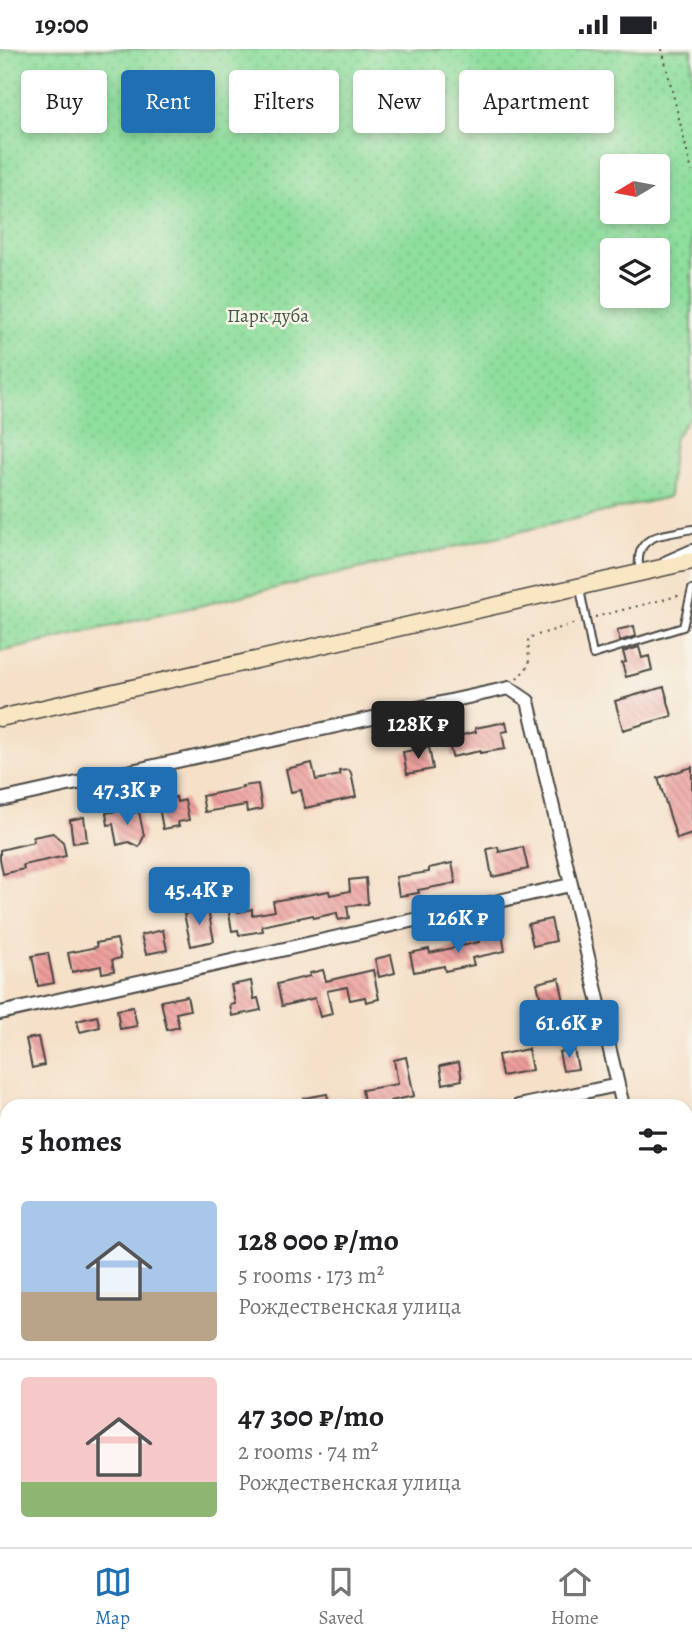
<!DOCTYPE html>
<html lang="en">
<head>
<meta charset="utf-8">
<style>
  body { margin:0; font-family:Alegreya,serif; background:#f2f2f2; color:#202124; height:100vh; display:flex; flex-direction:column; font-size:26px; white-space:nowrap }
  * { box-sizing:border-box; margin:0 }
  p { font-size:23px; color:#757577 }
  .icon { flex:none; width:38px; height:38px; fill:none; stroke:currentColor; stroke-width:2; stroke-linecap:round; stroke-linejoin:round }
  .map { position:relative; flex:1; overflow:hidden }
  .drawer { position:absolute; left:0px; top:1050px; width:693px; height:448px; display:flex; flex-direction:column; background:#fff; border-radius:21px 21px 0 0; box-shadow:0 4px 10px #0003 }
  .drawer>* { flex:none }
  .guide { position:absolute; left:21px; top:21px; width:651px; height:63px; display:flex; gap:14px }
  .needle { width:46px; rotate:260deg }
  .buttons { position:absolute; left:600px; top:105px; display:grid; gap:14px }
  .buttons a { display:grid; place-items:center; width:70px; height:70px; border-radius:7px; background:#fff; box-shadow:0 4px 10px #0003; font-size:35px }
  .price { position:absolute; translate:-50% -60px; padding:0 16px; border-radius:7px; background:#1f6fb2; color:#fff; font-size:23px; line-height:46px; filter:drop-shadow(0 2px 4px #0008) }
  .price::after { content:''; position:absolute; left:50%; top:42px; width:21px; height:16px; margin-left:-10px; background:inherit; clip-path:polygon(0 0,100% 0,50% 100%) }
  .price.active { background:#222; color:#fff }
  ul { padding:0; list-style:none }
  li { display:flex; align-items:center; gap:21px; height:175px; padding:0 21px }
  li+li { border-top:2px solid #e0e0e0 }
  li span { display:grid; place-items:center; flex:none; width:196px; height:140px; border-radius:7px; color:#555 }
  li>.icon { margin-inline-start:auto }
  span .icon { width:84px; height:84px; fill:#fffc; stroke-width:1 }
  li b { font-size:30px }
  h2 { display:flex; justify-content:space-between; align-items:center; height:84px; padding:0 21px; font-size:30px }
  .tag { padding:0 24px; border-radius:7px; background:#fff; box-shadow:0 4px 10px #0003; font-size:24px; line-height:63px }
  .tag.active { background:#1f6fb2; color:#fff }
  .status { display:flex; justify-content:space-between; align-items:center; height:49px; padding:0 35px; background:#fff; direction:ltr }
  .status svg { height:19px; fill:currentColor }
  .tab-bar { display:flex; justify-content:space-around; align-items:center; height:98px; border-top:2px solid #e0e0e0; background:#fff; font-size:19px; color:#757577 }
  .tab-bar a { display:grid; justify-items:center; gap:4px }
  .tab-bar .active { color:#1f6fb2 }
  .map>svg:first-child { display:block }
  .grass { fill:url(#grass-dots); stroke:#5c8464; stroke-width:2; fill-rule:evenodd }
  .building { fill:url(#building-back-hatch) }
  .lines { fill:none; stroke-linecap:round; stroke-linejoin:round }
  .service-casing { stroke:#494643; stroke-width:10 }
  .minor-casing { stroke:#494643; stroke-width:16 }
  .secondary-casing { stroke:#494643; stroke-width:19 }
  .path { stroke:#494643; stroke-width:2; stroke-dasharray:2 5; stroke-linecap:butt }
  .service { stroke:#fff; stroke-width:6 }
  .minor { stroke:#fff; stroke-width:12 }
  .secondary { stroke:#f9e7c3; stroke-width:16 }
  .labels { text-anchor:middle; stroke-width:5; stroke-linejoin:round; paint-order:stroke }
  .park-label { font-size:19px; fill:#445848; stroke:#f7f3e8 }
</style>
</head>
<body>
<div class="status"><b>19:00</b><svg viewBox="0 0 49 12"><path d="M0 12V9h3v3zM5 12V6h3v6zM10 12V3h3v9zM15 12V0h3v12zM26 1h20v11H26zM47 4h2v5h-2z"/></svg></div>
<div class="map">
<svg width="692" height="1498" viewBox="0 0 692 1498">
  <defs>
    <pattern id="grass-dots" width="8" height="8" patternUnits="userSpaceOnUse" patternTransform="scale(1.75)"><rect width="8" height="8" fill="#8ede9d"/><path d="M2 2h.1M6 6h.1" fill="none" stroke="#7bbf87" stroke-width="1.8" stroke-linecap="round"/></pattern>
    <pattern id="building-back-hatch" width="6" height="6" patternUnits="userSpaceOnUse" patternTransform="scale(1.75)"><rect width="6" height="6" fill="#ee9e9c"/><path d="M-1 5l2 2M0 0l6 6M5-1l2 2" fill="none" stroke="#c1817f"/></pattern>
  </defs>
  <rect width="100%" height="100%" fill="#f7f3e8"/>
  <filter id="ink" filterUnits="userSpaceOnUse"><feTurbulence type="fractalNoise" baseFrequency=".0143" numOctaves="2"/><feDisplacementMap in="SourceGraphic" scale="14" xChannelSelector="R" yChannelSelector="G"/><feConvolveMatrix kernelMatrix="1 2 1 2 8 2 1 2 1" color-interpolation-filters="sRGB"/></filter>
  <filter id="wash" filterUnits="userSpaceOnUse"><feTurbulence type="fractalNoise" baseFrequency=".00686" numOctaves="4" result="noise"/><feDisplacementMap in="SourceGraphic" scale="28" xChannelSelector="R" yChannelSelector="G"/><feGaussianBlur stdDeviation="1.57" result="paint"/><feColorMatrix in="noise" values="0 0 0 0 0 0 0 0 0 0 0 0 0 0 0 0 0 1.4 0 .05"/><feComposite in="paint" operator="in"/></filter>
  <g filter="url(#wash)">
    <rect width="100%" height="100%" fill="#f5e0c8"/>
    <path class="grass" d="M 0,0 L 692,0 L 692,364 L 674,390 L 669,448 L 0,603 ZM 612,117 L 658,117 L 658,163 L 612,163 ZM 612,201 L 658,201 L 658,247 L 612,247 Z"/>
    <g id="blocks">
      <path class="building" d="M 634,577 L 636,587 L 620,592 L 617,581 Z
        M 639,598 L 642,609 L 649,607 L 652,621 L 626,628 L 622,614 L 626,613 L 623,603 Z
        M 664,638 L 672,667 L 623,681 L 615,652 Z
        M 506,673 L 508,682 L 502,683 L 505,700 L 480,704 L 480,702 L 452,708 L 448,689 L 476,683 L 475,679 Z
        M 429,698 L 433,720 L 407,725 L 403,703 Z
        M 312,714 L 316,731 L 340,726 L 339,722 L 349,721 L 351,724 L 356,748 L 305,759 L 301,741 L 291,743 L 286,720 Z
        M 692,718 L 692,785 L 677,790 L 658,729 Z
        M 258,735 L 262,760 L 247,763 L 246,756 L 205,763 L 202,747 L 243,739 L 242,737 Z
        M 176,748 L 177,753 L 185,751 L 189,771 L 178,773 L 179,777 L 163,780 L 158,752 Z
        M 123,761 L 124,765 L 139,763 L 144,787 L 139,798 L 129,793 L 117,796 L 113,775 L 108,776 L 106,764 Z
        M 84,768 L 87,792 L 73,794 L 70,771 Z
        M 53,784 L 63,793 L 66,807 L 23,816 L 24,820 L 3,825 L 0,810 L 0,801 L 34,793 L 33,788 Z
        M 498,798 L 499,803 L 523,798 L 528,820 L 492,828 L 487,800 Z
        M 452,814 L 456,834 L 418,841 L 419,844 L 399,847 L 396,828 L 429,823 L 429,819 Z
        M 366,829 L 368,855 L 347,857 L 349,869 L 338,871 L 337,864 L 313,869 L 313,866 L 262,877 L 263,882 L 239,886 L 238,881 L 232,882 L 228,858 L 236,856 L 238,863 L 252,860 L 252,866 L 275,862 L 273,852 L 329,842 L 330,846 L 350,842 L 349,831 Z
        M 208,860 L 214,892 L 191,897 L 184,865 Z
        M 551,870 L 556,892 L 533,897 L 528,875 Z
        M 163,881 L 167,901 L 146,905 L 141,886 Z
        M 502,884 L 505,902 L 472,909 L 474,916 L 445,922 L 444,917 L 414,923 L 410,904 L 429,900 L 430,904 L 479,893 L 478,889 Z
        M 117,890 L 121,909 L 112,911 L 114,922 L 102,924 L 101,917 L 72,923 L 68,904 L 97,898 L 96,894 Z
        M 48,904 L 54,934 L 38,937 L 32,907 Z
        M 391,906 L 395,924 L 379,928 L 375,910 Z
        M 323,921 L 326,932 L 373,921 L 379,950 L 366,953 L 365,948 L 350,951 L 347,938 L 327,942 L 332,965 L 320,968 L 315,949 L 282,957 L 277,935 L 310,927 L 310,924 Z
        M 559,929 L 564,952 L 542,957 L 537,934 Z
        M 251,932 L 254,950 L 258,949 L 261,961 L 232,967 L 230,956 L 235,955 L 231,936 Z
        M 187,947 L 190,961 L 176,964 L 179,978 L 167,981 L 161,952 Z
        M 133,958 L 137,977 L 120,980 L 117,961 Z
        M 97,967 L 100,978 L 80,983 L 77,972 Z
        M 38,988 L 44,1016 L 32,1019 L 26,990 Z
        M 528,1000 L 532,1021 L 502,1027 L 498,1006 Z
        M 574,1000 L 578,1020 L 563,1022 L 559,1003 Z
        M 406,1008 L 414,1047 L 390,1052 L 390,1055 L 365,1057 L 362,1041 L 398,1035 L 394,1011 Z
        M 459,1013 L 462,1031 L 443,1035 L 440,1017 Z
        M 327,1045 L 330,1057 L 305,1057 L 304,1049 Z"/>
    </g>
  </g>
  <g filter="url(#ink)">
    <use href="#blocks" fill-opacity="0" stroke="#494643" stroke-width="2"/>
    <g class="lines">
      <defs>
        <path id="service" d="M 640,524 C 632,484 662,487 692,480
          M 580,540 L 593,606 L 683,578 L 692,540
          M 688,1328 L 692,1350"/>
        <path id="minor" d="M 667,513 L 692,502
          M 0,751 L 509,639 L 528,652 L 623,1057
          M 0,964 L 570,836
          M 518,1057 L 618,1036
          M 0,1168 L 7,1166
          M 0,1331 L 7,1329
          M 236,1491 L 238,1498
          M 173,1498 L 200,1491
          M 548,1498 L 550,1491"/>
        <path id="secondary" d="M 0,669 L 692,512"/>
      </defs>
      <use href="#service" class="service-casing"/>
      <use href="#minor" class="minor-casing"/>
      <use href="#secondary" class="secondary-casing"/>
      <path class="path" d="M 662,0 L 692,123
        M 595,568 L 681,546
        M 517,630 L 529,616 L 528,589 L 576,574"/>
      <use href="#service" class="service"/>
      <use href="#minor" class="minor"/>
      <use href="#secondary" class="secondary"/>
    </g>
  </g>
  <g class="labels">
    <g class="park-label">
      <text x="268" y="273">Парк дуба</text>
    </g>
  </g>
</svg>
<div class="buttons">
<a><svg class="needle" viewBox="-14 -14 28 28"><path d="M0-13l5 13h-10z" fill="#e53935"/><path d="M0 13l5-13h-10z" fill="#757577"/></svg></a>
<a><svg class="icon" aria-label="layers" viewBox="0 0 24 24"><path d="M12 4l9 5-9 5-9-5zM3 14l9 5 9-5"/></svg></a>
</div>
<b class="price active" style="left:418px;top:712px">128K ₽</b>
<b class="price" style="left:127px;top:778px">47.3K ₽</b>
<b class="price" style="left:199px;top:878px">45.4K ₽</b>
<b class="price" style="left:458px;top:906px">126K ₽</b>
<b class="price" style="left:569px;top:1011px">61.6K ₽</b>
<div class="guide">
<a class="tag">Buy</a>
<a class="tag active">Rent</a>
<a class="tag">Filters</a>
<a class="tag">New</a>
<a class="tag">Apartment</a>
</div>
<section class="drawer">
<h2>5 homes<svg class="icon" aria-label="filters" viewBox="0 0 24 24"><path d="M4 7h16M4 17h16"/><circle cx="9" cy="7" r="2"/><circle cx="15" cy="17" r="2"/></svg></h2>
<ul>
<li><span style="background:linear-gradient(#a9c7e8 65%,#b9a48a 0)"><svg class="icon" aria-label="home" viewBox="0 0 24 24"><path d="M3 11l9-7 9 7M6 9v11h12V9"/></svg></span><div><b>128 000 ₽/mo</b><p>5 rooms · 173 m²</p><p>Рождественская улица</p></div></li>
<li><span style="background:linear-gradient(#f6c9c9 75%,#8fb573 0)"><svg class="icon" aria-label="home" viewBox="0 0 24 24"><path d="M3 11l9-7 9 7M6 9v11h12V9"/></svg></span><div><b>47 300 ₽/mo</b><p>2 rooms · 74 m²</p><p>Рождественская улица</p></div></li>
</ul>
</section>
</div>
<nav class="tab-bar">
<a class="active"><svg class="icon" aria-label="map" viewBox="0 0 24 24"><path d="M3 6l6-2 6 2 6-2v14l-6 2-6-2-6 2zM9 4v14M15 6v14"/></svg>Map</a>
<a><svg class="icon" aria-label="saved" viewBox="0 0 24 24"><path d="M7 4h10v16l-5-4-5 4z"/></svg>Saved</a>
<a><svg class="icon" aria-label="home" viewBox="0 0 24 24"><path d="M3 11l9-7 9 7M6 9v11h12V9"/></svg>Home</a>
</nav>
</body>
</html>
